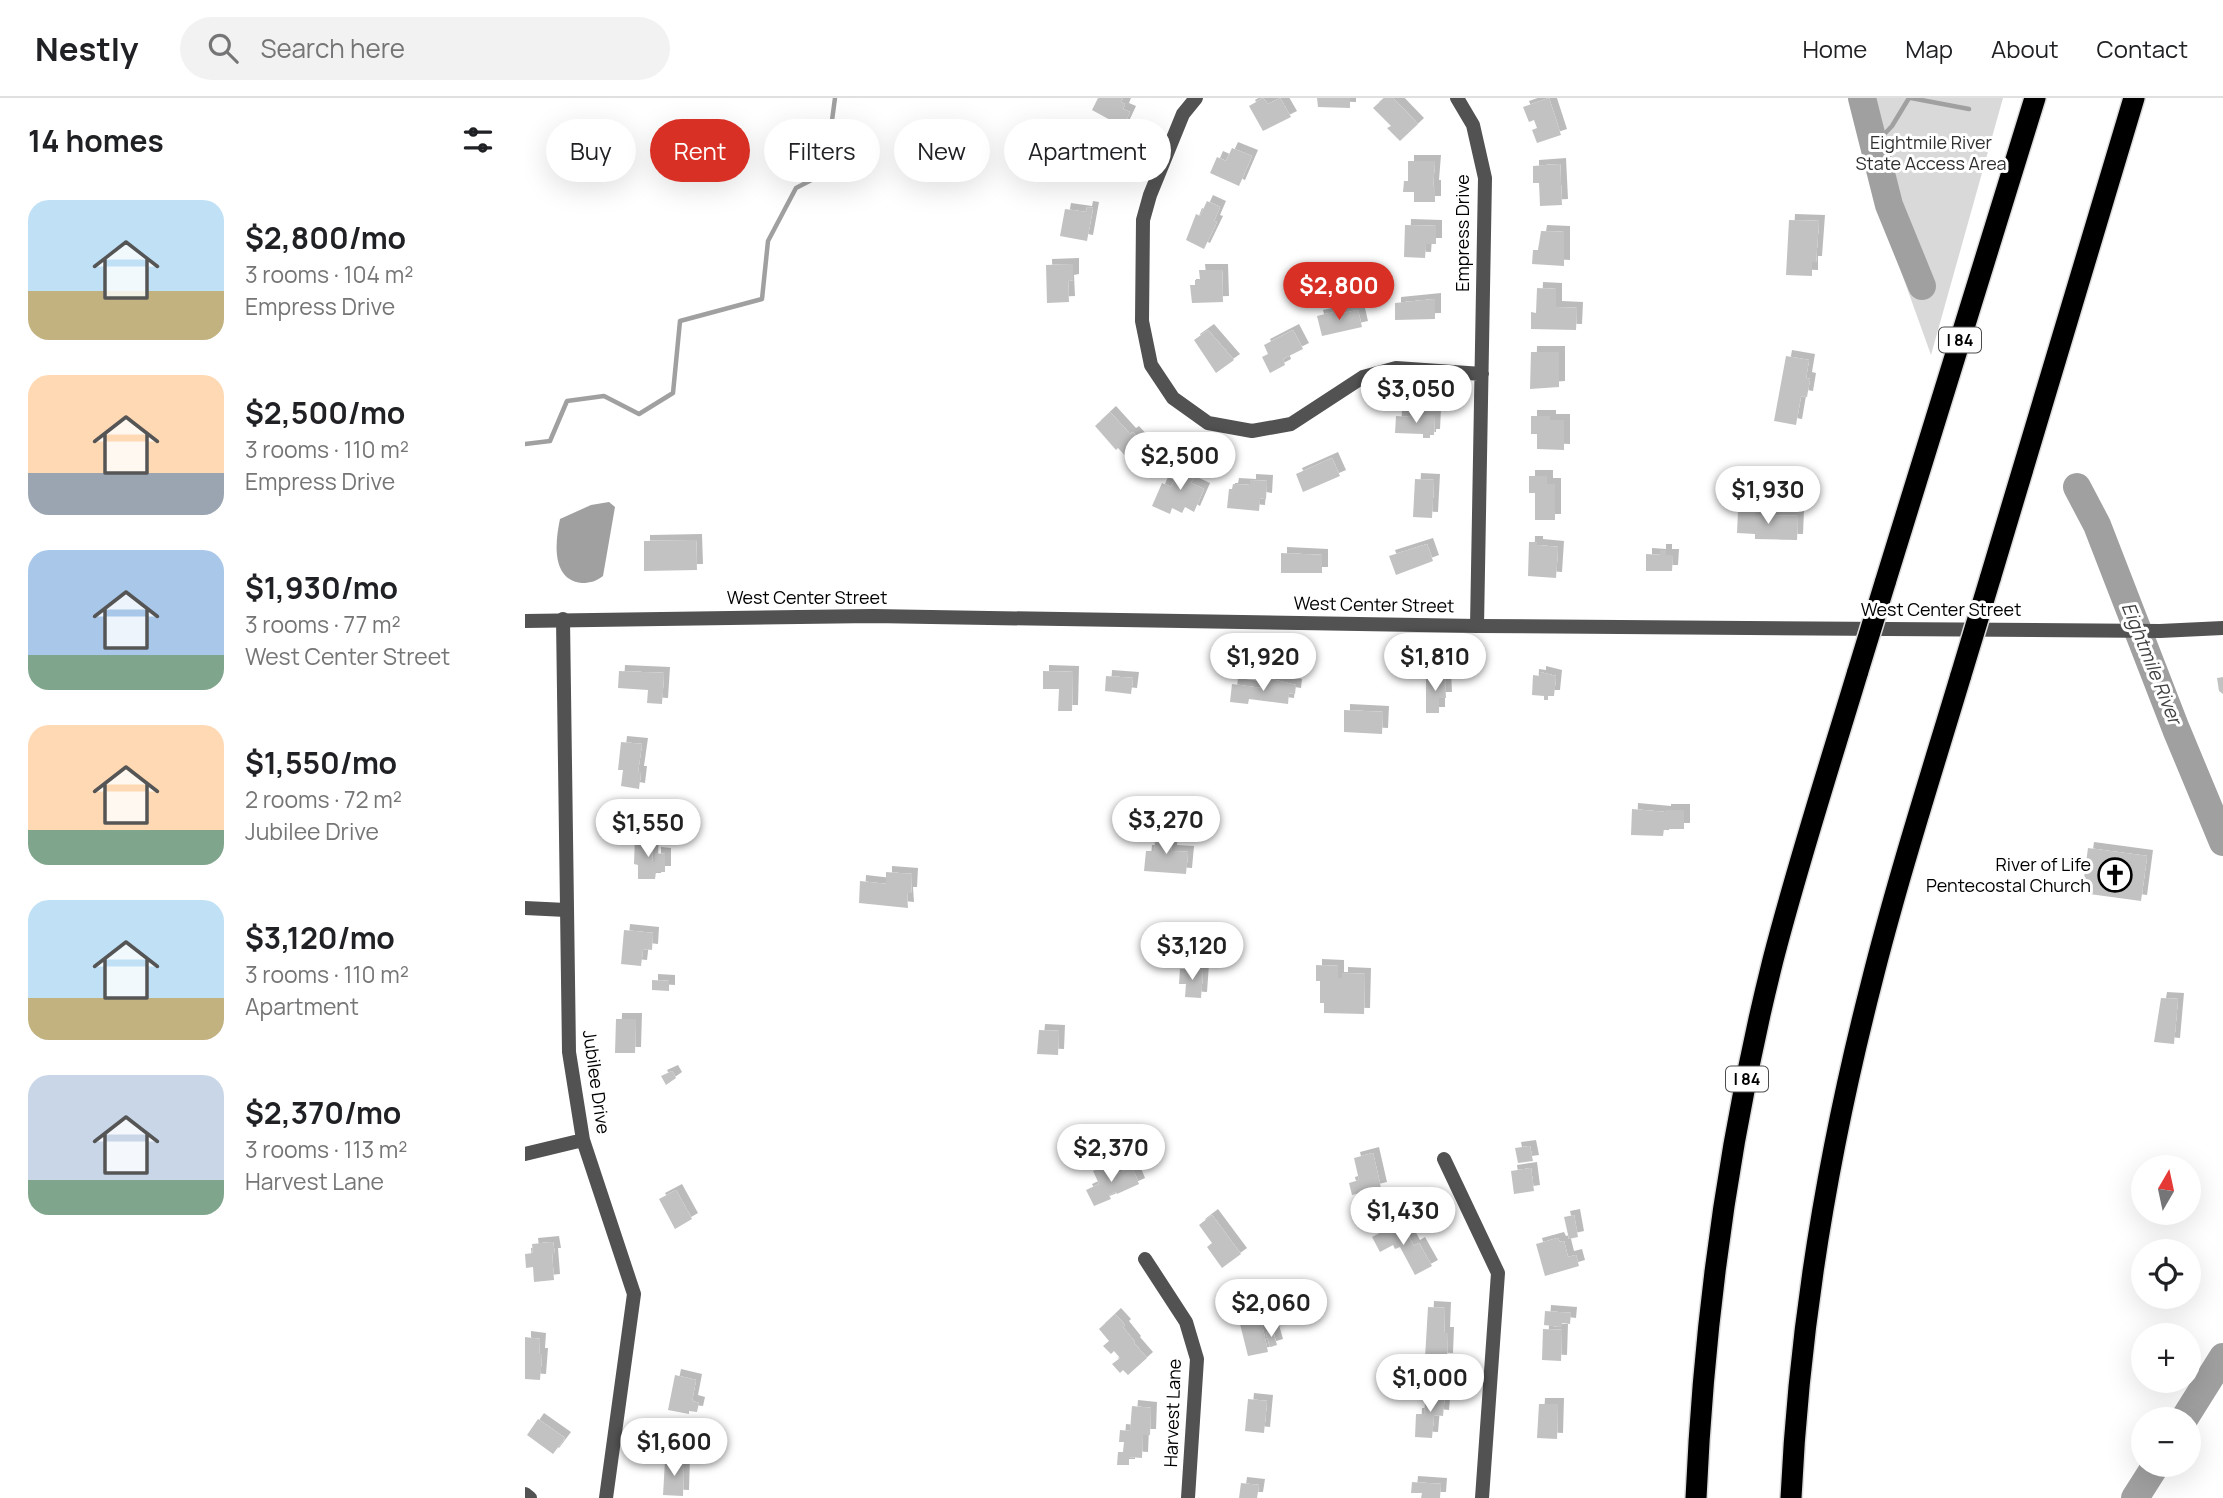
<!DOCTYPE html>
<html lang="en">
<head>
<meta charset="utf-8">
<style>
  body { margin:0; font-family:Manrope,sans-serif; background:#f2f2f2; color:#202124; height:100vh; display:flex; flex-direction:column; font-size:26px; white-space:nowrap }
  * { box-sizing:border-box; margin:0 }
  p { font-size:23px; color:#757577 }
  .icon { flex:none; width:38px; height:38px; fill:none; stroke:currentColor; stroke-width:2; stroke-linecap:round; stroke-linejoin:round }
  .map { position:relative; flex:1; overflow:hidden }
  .side { display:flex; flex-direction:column; background:#fff; width:525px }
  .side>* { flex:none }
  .hud { position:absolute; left:21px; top:21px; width:665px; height:63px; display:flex; gap:14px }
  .needle { width:46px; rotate:9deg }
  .tools { position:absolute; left:1606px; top:1057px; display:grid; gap:14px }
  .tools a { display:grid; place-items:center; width:70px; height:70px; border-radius:50%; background:#fff; box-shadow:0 7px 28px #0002; font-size:35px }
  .price { position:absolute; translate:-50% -60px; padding:0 16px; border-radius:24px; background:#fff; color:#222; font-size:23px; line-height:46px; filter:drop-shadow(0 2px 4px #0008) }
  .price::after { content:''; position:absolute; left:50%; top:42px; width:21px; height:16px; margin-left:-10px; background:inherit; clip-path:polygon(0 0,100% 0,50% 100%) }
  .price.on { background:#d93025; color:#fff }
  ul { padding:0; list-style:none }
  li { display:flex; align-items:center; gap:21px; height:175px; padding:0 28px }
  li span { display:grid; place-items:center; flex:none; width:196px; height:140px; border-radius:21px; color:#555 }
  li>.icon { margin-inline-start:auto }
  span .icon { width:84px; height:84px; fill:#fffc; stroke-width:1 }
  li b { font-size:30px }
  h2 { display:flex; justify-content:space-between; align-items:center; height:84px; padding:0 28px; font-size:30px }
  .pill { padding:0 24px; border-radius:32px; background:#fff; box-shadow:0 7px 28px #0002; font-size:24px; line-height:63px }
  .pill.on { background:#d93025; color:#fff }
  header { display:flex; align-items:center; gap:42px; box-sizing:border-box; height:98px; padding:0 35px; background:#fff; border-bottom:2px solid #e0e0e0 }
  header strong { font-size:33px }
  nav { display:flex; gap:38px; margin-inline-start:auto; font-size:24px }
  .search { width:490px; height:63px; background:#f2f2f2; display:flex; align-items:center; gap:18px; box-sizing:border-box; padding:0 24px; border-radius:38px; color:#757577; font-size:26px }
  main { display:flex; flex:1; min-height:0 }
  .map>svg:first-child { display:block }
  .green { fill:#d9d9d9 }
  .water { fill:#a0a0a0 }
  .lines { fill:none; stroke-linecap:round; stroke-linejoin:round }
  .stream { stroke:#a0a0a0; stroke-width:4.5 }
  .river { stroke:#a0a0a0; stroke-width:28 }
  .building { fill:#c2c2c2; filter:url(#shadow) }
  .motorway-casing { stroke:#dbdbdb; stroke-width:24 }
  .minor { stroke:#525252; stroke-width:14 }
  .tertiary { stroke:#525252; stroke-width:14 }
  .motorway { stroke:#000; stroke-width:21 }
  .motorway-bridge-casing { stroke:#dbdbdb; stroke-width:24; stroke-linecap:butt }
  .motorway-bridge { stroke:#000; stroke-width:21 }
  .labels { text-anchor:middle; stroke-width:6; stroke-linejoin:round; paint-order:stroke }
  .shield { fill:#fff; stroke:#4c4c4c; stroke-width:2 }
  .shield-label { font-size:16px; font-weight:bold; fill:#000 }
  .park-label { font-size:18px; fill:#303030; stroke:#fff }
  .street-label { font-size:18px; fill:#000; stroke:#fff }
  .poi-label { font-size:18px; fill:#000; stroke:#fff; text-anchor:end }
  .water-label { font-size:19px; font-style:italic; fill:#414141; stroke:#fff }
</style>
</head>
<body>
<header>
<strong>Nestly</strong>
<div class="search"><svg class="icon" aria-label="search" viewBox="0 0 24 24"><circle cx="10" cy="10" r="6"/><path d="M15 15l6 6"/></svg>Search here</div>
<nav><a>Home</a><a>Map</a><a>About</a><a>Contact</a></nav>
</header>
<main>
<section class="side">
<h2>14 homes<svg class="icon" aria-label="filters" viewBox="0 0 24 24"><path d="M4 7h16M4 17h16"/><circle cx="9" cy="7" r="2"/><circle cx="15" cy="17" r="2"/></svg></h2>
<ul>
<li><span style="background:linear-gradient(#bfe0f5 65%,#c2b280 0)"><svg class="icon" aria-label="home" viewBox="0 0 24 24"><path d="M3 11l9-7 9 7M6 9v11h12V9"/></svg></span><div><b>$2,800/mo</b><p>3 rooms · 104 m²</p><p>Empress Drive</p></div></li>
<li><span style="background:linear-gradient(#ffd9b3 70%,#9aa5b1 0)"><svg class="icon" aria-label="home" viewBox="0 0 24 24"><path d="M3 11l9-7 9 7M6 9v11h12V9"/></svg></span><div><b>$2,500/mo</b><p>3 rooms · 110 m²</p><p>Empress Drive</p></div></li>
<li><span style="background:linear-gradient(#a9c7e8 75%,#7fa58c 0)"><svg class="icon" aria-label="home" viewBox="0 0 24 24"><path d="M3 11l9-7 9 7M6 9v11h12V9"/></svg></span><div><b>$1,930/mo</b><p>3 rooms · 77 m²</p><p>West Center Street</p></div></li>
<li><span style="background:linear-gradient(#ffd9b3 75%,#7fa58c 0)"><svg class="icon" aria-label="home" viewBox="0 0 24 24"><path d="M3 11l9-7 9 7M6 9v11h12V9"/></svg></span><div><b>$1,550/mo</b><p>2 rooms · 72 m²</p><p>Jubilee Drive</p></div></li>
<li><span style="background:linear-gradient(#bfe0f5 70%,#c2b280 0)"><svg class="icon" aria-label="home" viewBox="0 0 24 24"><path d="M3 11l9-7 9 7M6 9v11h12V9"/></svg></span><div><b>$3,120/mo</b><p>3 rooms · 110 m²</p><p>Apartment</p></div></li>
<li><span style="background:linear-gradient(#c9d6e8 75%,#7fa58c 0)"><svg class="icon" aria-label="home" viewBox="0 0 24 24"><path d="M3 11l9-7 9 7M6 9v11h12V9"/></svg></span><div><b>$2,370/mo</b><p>3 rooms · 113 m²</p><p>Harvest Lane</p></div></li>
</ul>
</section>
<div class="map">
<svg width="1698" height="1400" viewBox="0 0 1698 1400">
  <defs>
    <filter id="shadow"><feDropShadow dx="6" dy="-6" stdDeviation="0" flood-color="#0004"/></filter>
  </defs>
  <rect width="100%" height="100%" fill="#fff"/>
  <path class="green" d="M 1347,0 L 1478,0 L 1406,257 L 1360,129 L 1348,39 Z"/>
  <path class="water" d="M 84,404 L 90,409 L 78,478 C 71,483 66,485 57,485 C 26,482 30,444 35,421 L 66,407 Z"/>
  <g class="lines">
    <path class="stream" d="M 1386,0 L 1444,11
      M 1349,47 L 1367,28 L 1384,0
      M 0,346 L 25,343 L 42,303 L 79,298 L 114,316 L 148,295 L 155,223 L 237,201 L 243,143 L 271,90 L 300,75 L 310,0"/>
    <path class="river" d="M 1337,0 L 1364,107 L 1397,188
      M 1552,389 L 1572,427 L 1651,631 L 1698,744
      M 1659,1321 L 1698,1259
      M 1610,1400 L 1631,1367"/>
  </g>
  <path class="building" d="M 573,0 L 598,0 L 596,4 L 600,6 L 598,11 L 605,14 L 598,29 L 567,12 Z
    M 738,0 L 743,6 L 755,0 L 766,19 L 738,33 L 724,8 Z
    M 792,0 L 825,0 L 825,10 L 793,9 Z
    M 859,0 L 868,0 L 893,26 L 875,43 L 862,30 L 866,28 L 848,10 Z
    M 1024,0 L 1036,37 L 1012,45 L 1007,32 L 1012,30 L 1009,22 L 1004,24 L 998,9 Z
    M 559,43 L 589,55 L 582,71 L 573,67 L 568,81 L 547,72 Z
    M 707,50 L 727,58 L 714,88 L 685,75 L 692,59 L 701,63 Z
    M 883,63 L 910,63 L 908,88 L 910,88 L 910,104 L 889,104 L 889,94 L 878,94 L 879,83 L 883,83 Z
    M 1035,66 L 1037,107 L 1015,108 L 1014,85 L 1008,85 L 1008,68 Z
    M 682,103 L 695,109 L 689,123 L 692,124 L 679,151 L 661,142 L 671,116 L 675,118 Z
    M 562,109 L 568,110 L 562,143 L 535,138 L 540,111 L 561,114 Z
    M 1264,122 L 1294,123 L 1291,164 L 1287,164 L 1287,178 L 1261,177 Z
    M 880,127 L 911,128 L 911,146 L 901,146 L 900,160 L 879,159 Z
    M 1016,133 L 1039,134 L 1039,168 L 1007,166 L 1008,152 L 1013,152 Z
    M 548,166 L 548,182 L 543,183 L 544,204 L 522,205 L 521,167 Z
    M 674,172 L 697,172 L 698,204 L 667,205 L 665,187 L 670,187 L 670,182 L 675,182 Z
    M 1012,190 L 1031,191 L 1031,209 L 1052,210 L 1051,232 L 1006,231 L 1006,214 L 1011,215 Z
    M 910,201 L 910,221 L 870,222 L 870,205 Z
    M 817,212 L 818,215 L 833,212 L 837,229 L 797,238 L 792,218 Z
    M 683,232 L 709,262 L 691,275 L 669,242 Z
    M 768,232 L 778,251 L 758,261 L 760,267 L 745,275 L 737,259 L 743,256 L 739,247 Z
    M 1006,254 L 1034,254 L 1034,289 L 1005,291 Z
    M 1261,258 L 1284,262 L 1281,280 L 1285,281 L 1282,299 L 1276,298 L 1271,327 L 1249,323 Z
    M 585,314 L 605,336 L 608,334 L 620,347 L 604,362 L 593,350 L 591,352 L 570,328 Z
    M 884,317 L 910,317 L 909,337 L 905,337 L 905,340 L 898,340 L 898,336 L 870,335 L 871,318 L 884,319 Z
    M 1006,318 L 1025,318 L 1025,322 L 1039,322 L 1039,352 L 1012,351 L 1012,336 L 1006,336 Z
    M 807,360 L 815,378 L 778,394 L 771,376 Z
    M 657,364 L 673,371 L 666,385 L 679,391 L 669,414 L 660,409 L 657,415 L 647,410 L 645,416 L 627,408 L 637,385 L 646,389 Z
    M 1004,378 L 1022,378 L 1022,386 L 1030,386 L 1030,422 L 1010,422 L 1010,395 L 1004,395 Z
    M 890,381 L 909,382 L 907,420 L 888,419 Z
    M 725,382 L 742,383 L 741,401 L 735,400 L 734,413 L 702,410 L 704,391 L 707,391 L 708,386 L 725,387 Z
    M 1213,413 L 1230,414 L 1230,417 L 1273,418 L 1272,442 L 1230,441 L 1230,436 L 1212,435 Z
    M 171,442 L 172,472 L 119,473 L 119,443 Z
    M 1004,444 L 1012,444 L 1012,447 L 1033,449 L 1031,480 L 1003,478 Z
    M 902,446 L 908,463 L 871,477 L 864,458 Z
    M 1135,452 L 1141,452 L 1141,457 L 1148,457 L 1147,473 L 1121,473 L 1121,456 L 1135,457 Z
    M 756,455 L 797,457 L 797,475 L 756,475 Z
    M 94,573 L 139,575 L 137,606 L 122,605 L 123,592 L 93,590 Z
    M 518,573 L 548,574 L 547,613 L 533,613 L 534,591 L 518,591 Z
    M 1015,574 L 1031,578 L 1029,598 L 1023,598 L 1023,602 L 1019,602 L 1019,598 L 1007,597 L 1008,577 L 1015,578 Z
    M 581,578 L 608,580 L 606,596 L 580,593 Z
    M 901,579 L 920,579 L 921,600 L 914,600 L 914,615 L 901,615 Z
    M 1698,579 L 1698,596 L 1694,593 L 1692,580 Z
    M 746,581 L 771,587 L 770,596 L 764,595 L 763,606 L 724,601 L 723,606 L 705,604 L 707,586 L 736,590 L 736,584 L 746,585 Z
    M 819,612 L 858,614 L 857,636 L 819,634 Z
    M 96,644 L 117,646 L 113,674 L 116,674 L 114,691 L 96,688 L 98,672 L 93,672 Z
    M 1107,711 L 1140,714 L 1140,712 L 1159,712 L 1159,731 L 1139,731 L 1138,738 L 1106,737 Z
    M 631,732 L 648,733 L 646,753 L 663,754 L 661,776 L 619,773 L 621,753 L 629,753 Z
    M 110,739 L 128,739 L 127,764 L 130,764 L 130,755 L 140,756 L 140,774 L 131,774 L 130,781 L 113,781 L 113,767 L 109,766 Z
    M 1563,750 L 1622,758 L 1616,803 L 1557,795 Z
    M 361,774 L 387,776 L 386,795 L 382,795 L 383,810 L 334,805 L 335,783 L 361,786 Z
    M 99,832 L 128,835 L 127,852 L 118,851 L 116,868 L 96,866 Z
    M 791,867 L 813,868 L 813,880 L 817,880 L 817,875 L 840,876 L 839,916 L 799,915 L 799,905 L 795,905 L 795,883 L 791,883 Z
    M 655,871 L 678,872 L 676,900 L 660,899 L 661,886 L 654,886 Z
    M 127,882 L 144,883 L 144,893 L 127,892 Z
    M 1636,900 L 1653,901 L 1649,946 L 1629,944 Z
    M 91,921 L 111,921 L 110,955 L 90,955 Z
    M 514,932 L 534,933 L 533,957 L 512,956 Z
    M 147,973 L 151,980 L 141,987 L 136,978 Z
    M 1005,1048 L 1008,1063 L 993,1065 L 990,1050 Z
    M 848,1055 L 856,1090 L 827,1097 L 824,1085 L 834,1082 L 829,1060 Z
    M 580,1067 L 585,1079 L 607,1069 L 614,1086 L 592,1096 L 591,1094 L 584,1097 L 586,1101 L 569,1108 L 561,1092 L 574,1086 L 568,1073 Z
    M 1006,1070 L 1009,1093 L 989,1096 L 986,1073 Z
    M 151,1092 L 167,1121 L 150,1131 L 134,1101 Z
    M 687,1117 L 716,1156 L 697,1170 L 682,1149 L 687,1145 L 674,1127 Z
    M 1049,1117 L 1053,1139 L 1044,1141 L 1039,1119 Z
    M 876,1124 L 889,1148 L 894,1145 L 907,1168 L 890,1177 L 875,1149 L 870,1151 L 868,1147 L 855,1154 L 847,1139 Z
    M 1033,1140 L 1035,1144 L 1039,1143 L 1043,1159 L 1051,1157 L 1054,1168 L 1020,1178 L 1011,1146 Z
    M 28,1144 L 30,1156 L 27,1156 L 29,1182 L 9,1184 L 8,1169 L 1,1170 L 0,1156 L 8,1155 L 7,1146 Z
    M 903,1209 L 920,1210 L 919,1235 L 923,1235 L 922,1261 L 900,1260 Z
    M 1020,1213 L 1046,1215 L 1045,1226 L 1037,1225 L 1037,1229 L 1019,1227 Z
    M 590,1216 L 600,1227 L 598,1229 L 610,1244 L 609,1245 L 622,1260 L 603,1277 L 598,1272 L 595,1275 L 587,1266 L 595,1260 L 589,1253 L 586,1256 L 578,1248 L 584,1243 L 574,1231 Z
    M 736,1222 L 743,1254 L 723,1258 L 715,1226 Z
    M 1018,1231 L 1037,1232 L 1036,1263 L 1017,1262 Z
    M 748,1233 L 752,1247 L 745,1249 L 741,1235 Z
    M 0,1239 L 15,1241 L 14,1256 L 17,1256 L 15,1282 L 0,1281 Z
    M 150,1277 L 171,1282 L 167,1303 L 174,1305 L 172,1314 L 164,1313 L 164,1316 L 143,1312 Z
    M 901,1294 L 920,1295 L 918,1318 L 909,1317 L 907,1340 L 890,1339 L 891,1316 L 899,1316 Z
    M 723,1301 L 742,1303 L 739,1335 L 720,1333 Z
    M 1014,1306 L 1033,1306 L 1032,1341 L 1012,1340 Z
    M 607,1308 L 626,1310 L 625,1337 L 618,1337 L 617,1360 L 604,1359 L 604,1367 L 592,1367 L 593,1354 L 598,1354 L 599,1344 L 594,1344 L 595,1332 L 605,1333 Z
    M 13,1321 L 40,1340 L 28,1356 L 2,1337 Z
    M 140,1363 L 159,1363 L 158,1398 L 138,1397 Z
    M 887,1384 L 916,1386 L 915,1400 L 896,1400 L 897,1395 L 886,1395 Z
    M 716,1385 L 734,1387 L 732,1400 L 714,1400 Z"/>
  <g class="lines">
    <defs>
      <path id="motorway" d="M 1465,481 L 1609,0
        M 1360,485 L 1510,0
        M 1171,1400 C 1179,1219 1204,1038 1248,862 C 1273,765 1304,669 1333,573
        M 1266,1400 C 1274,1228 1303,1055 1346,887 C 1372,783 1405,680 1436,577"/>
    </defs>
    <use href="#motorway" class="motorway-casing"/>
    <path class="minor" d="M 671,0 L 658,16 L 625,97 L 618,122 L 617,223 L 626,267 L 648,300 L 683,325 L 727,333 L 766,326 L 838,279 L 871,270 L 957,276
      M 932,0 L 948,27 L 960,80 L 952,528
      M 38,521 L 44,954 L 58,1042 L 109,1196 L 81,1400
      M 0,810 L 41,812
      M 0,1056 L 58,1042
      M 919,1061 L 973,1175 L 957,1400
      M 620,1161 L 661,1224 L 672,1261 L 663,1400
      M 0,1396 L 5,1400"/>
    <path class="tertiary" d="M 0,523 L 348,518 L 952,528 L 1635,533 L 1698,530"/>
    <use href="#motorway" class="motorway"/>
    <defs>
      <path id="motorway-bridge" d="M 1333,573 L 1360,485
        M 1436,577 L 1465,481"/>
    </defs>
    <use href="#motorway-bridge" class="motorway-bridge-casing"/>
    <use href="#motorway-bridge" class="motorway-bridge"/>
  </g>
  <defs>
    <symbol id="church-ring" viewBox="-11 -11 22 22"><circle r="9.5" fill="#fff" stroke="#000" stroke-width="1.5"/><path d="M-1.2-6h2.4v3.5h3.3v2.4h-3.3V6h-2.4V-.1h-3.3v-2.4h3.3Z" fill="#000"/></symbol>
  </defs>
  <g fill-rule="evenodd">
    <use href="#church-ring" x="1571" y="758" width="38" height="38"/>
  </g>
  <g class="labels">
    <g class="shield">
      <rect x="1414" y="229.5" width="42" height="25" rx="5"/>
      <rect x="1201" y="968.5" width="42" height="25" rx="5"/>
    </g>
    <g class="shield-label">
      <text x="1435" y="248">I 84</text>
      <text x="1222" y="987">I 84</text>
    </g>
    <g class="park-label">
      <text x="1406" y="51">Eightmile River<tspan x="1406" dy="21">State Access Area</tspan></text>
    </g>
    <g class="street-label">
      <text transform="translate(938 135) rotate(-90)" y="6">Empress Drive</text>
      <text x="282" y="506">West Center Street</text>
      <text transform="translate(849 507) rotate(1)" y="6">West Center Street</text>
      <text x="1416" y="518">West Center Street</text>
      <text transform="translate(71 984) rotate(82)" y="6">Jubilee Drive</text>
      <text transform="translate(648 1315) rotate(-88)" y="6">Harvest Lane</text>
    </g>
    <g class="poi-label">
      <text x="1566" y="773">River of Life<tspan x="1566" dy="21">Pentecostal Church</tspan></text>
    </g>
    <g class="water-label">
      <text transform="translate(1627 565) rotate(68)" y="7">Eightmile River</text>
    </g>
  </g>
</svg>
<div class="tools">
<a><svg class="needle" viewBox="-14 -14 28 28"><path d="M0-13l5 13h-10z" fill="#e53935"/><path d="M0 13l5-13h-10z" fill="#757577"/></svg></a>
<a><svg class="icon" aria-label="locate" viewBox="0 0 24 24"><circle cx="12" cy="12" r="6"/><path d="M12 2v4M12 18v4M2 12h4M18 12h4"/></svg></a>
<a>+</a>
<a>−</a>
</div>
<b class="price on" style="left:814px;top:224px">$2,800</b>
<b class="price" style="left:891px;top:327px">$3,050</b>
<b class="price" style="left:655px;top:394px">$2,500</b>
<b class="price" style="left:1243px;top:428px">$1,930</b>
<b class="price" style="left:738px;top:595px">$1,920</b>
<b class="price" style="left:910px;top:595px">$1,810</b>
<b class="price" style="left:641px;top:758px">$3,270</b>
<b class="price" style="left:123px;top:761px">$1,550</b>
<b class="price" style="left:667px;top:884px">$3,120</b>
<b class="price" style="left:586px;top:1086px">$2,370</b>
<b class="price" style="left:878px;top:1149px">$1,430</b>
<b class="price" style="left:746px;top:1241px">$2,060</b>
<b class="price" style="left:905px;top:1316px">$1,000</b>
<b class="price" style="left:149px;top:1380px">$1,600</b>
<div class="hud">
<a class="pill">Buy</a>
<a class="pill on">Rent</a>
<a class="pill">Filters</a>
<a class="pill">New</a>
<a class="pill">Apartment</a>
</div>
</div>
</main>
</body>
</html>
